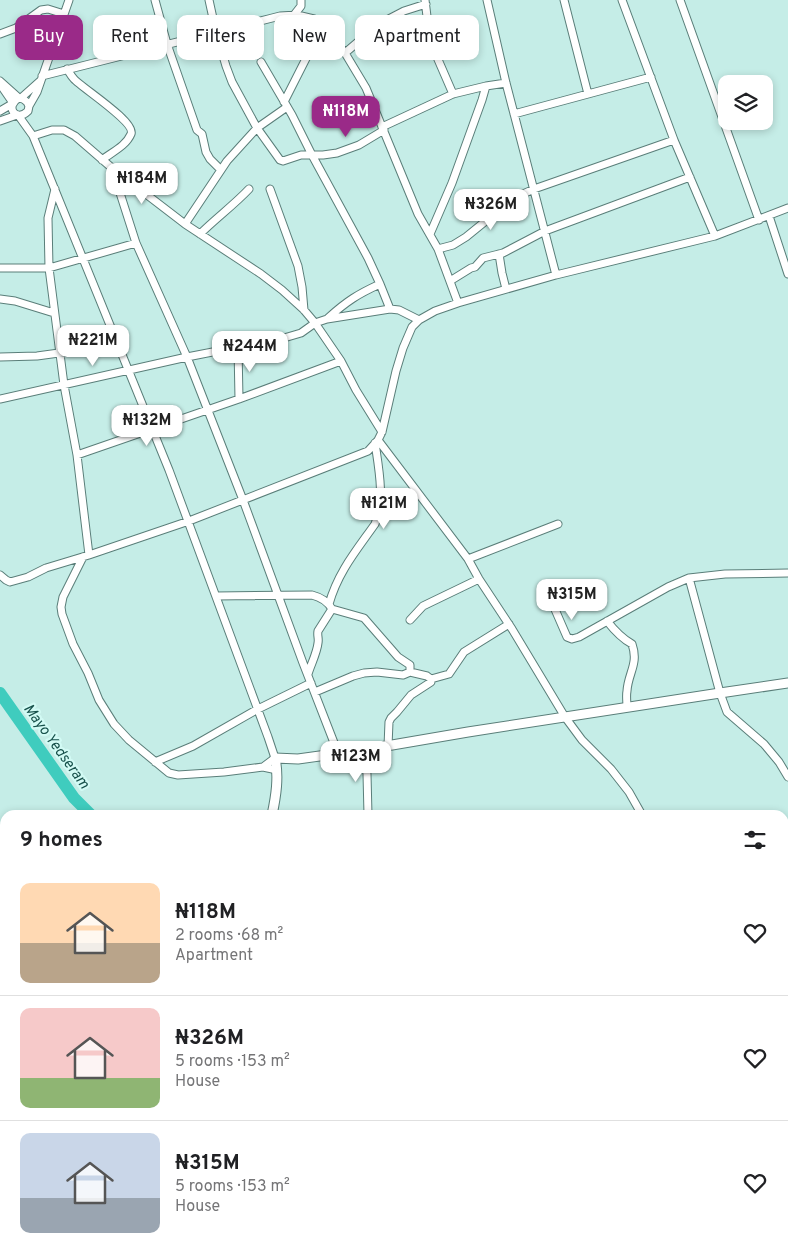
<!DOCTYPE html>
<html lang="en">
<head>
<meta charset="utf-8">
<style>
  body { margin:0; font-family:Overpass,sans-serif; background:#f6f6f6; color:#202124; height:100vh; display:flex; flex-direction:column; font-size:19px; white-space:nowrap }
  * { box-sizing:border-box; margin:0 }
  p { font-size:16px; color:#757577 }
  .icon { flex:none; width:28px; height:28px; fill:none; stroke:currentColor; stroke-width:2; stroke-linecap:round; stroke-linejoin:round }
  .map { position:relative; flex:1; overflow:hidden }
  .details { position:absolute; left:0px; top:810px; width:789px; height:445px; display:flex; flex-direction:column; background:#fff; border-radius:15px 15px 0 0; box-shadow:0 2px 8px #0003 }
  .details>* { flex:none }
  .hud { position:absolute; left:15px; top:15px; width:500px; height:45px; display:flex; gap:10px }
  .tools { position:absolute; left:718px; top:75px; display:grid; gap:10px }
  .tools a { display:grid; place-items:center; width:55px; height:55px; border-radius:10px; background:#fff; box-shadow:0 2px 8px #0003; font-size:25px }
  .price { position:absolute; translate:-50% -42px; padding:0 11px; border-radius:10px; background:#fff; color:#222; font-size:16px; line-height:32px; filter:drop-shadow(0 1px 2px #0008) }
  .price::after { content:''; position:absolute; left:50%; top:30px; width:15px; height:11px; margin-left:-8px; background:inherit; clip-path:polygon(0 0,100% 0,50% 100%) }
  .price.current { background:#9a2a88; color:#fff }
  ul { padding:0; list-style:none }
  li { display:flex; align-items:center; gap:15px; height:125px; padding:0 20px }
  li+li { border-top:1px solid #e0e0e0 }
  li span { display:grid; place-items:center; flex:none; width:140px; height:100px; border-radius:10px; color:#555 }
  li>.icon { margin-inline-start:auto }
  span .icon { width:60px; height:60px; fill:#fffc; stroke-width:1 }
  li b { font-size:21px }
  h2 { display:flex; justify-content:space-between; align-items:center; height:60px; padding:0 20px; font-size:21px }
  .tag { padding:0 18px; border-radius:10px; background:#fff; box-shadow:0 2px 8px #0003; font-size:18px; line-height:45px }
  .tag.current { background:#9a2a88; color:#fff }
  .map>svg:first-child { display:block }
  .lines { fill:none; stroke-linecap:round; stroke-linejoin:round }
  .river { stroke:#3fccbe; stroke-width:12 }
  .minor-casing { stroke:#5a7e79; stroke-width:9 }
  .major-casing { stroke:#5a7e79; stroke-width:11 }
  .minor { stroke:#fff; stroke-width:7 }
  .major { stroke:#fff; stroke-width:9 }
  .labels { text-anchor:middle; stroke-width:4.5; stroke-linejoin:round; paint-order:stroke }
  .water-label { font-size:15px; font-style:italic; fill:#16504a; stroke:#d2faf4 }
</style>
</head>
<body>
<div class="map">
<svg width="788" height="1255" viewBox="0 0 788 1255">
  <rect width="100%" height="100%" fill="#c5ede7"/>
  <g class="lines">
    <path class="river" d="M 0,693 L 74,798 L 91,815
      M 196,1250 L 197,1255"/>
    <defs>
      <path id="minor" d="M 155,0 L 167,44 L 197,130 L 202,134 L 206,152 L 210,159 L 221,170
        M 209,0 L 216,32 L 226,66 L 232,82 L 257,128 L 280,160 L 283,161 L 301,155 L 323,155 L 337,153 L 359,145 L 384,130
        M 425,0 L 430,41 L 453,94
        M 487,0 L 506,83 L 556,275
        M 564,0 L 588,94
        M 622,0 L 674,140 L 715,236
        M 680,0 L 759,220
        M 294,15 L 301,6 L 301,0
        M 0,34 L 16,28 L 41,10 L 48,9 L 64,14
        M 345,53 L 379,24 L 404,11 L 426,4
        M 261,62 L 292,115 L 312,155 L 368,258 L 380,284 L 390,309
        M 67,69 C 69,72 71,76 74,79 C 82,88 136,122 131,134 C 126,146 112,152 102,160
        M 42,76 L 280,16 L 297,15 L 314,19 L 323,25 L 345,53 L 366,88 L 418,214 L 438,249 L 458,303
        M 0,81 L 19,98 L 23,99 L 27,102 L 29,106 L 28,111 C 16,123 4,106 19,98
        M 0,84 L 13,103
        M 21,98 L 40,81
        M 284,102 L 323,25
        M 29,106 L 37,92 L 69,0
        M 0,111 L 12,104
        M 514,114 L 651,77
        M 18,115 L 33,136 L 169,470 L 268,737 L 275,758 L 263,767
        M 0,121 L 17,115
        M 382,127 L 453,94 L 486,86 L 506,83
        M 33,136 L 52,130 L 64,130 L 75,136 L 112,168 L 185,224 L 261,274 L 282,290 L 304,310 L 315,323 L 341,361 L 356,390 L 382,432
        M 112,168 L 136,243 L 187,357 L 243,500 L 303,663 L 338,753
        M 55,189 L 48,218 L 49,268 L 64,385 L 77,455 L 89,555
        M 270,189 L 298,266 L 302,287 L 304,310
        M 769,216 L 788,274
        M 185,224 L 227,161 L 257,128 L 287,107
        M 200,234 C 216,218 234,205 249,189
        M 430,234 L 452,183 L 482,100 L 486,86
        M 438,249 L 453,245 L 466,237 L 514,198 L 534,189 L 674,140
        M 499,254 L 502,273 L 506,289
        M 0,268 L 49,268 L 136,243
        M 450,281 L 471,268 L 475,267 L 483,258 L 503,253 L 545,231 L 690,177
        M 0,299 L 15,301 L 54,313
        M 328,318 C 347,301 358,294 380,284
        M 238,347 L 239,399
        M 0,357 L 37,356 L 59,353 L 82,351 L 99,351 L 118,349
        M 0,399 L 187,357 L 284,338 L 301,333 L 315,323 L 327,319 L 390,309 L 399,310 L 419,320
        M 378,440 L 468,559 L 479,579 L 512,629 L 565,717 L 582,740 L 611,769 L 629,792 L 642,815
        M 77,455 L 239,399 L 341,361
        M 83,557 L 63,597 L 61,607 L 62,614 L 73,644 L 88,673 L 99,700 L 114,724 L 129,740 L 169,773 L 178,775 L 224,772 L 263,767 L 277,770
        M 468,559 L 558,524
        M 0,575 L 6,580 L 10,582 L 28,577 L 46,568 L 89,555 L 189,521 L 368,451 L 378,440 L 382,432 L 396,371 L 403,348 L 412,327 L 419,320 L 435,311 L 458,303 L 556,275 L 715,236 L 788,208
        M 689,578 L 720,693 L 727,712 L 764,744 L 779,762 L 788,777
        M 547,591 L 567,637 L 572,639 L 579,637 L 668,587 L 689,578 L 725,574 L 788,573
        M 216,596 L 312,595 C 320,597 328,602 332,609 L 364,618 L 398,657 L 410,665 L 410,672
        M 329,604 C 338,572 356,551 375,524 C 385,499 379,470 375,443
        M 410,620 L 423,606 L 479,579
        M 607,621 C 614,630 621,638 632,644 C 639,664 628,673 627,691 C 626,696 627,702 627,707
        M 308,674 C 311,664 317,653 318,643 C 319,638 317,636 318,631 L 332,609
        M 315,692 L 353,676 L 364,673 L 377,672 L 403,675 L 410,672 L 427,676 L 431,679 L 449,674 L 464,652 L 509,624
        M 388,746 L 389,722 L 391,718 L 397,712 L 411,695 L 431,682 L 431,679
        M 363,750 L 367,774 L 368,815
        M 155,762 L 193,746 L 258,709 L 311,683
        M 0,838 L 5,838
        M 0,947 L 5,942
        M 0,1040 L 5,1047
        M 784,1135 L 788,1131
        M 451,1250 L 454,1255
        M 544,1250 L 545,1255
        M 709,1250 L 723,1255
        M 339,1255 L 339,1250
        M 572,1255 L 597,1250
        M 683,1255 L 684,1250"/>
      <path id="major" d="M 272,815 C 276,796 279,777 275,758 L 298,759 L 363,750 L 468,732 L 720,693 L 788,683
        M 0,1146 L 5,1144"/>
    </defs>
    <use href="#minor" class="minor-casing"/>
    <use href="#major" class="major-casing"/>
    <use href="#minor" class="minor"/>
    <use href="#major" class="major"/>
  </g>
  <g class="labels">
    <g class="water-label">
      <text transform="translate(57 746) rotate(54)" y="5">Mayo Yedseram</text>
    </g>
  </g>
</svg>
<div class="tools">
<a><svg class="icon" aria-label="layers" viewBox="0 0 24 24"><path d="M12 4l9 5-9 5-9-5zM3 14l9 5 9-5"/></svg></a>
</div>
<b class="price current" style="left:346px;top:138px">₦118M</b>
<b class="price" style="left:142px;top:205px">₦184M</b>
<b class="price" style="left:491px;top:231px">₦326M</b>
<b class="price" style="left:93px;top:367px">₦221M</b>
<b class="price" style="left:250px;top:373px">₦244M</b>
<b class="price" style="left:147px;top:447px">₦132M</b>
<b class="price" style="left:384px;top:530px">₦121M</b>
<b class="price" style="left:572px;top:621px">₦315M</b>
<b class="price" style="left:356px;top:783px">₦123M</b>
<div class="hud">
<a class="tag current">Buy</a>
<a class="tag">Rent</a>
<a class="tag">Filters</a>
<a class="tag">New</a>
<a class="tag">Apartment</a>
</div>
<section class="details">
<h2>9 homes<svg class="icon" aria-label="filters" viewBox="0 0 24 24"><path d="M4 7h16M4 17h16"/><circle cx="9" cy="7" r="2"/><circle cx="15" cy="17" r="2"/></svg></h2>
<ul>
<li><span style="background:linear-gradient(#ffd9b3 60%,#b9a48a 0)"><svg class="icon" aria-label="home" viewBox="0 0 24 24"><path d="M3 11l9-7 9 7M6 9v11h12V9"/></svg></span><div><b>₦118M</b><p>2 rooms · 68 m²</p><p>Apartment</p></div><svg class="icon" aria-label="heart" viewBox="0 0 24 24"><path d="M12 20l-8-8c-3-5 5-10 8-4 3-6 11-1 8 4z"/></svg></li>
<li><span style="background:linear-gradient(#f6c9c9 70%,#8fb573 0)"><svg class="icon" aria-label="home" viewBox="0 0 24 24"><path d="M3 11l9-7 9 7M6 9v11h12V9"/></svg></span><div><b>₦326M</b><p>5 rooms · 153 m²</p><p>House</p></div><svg class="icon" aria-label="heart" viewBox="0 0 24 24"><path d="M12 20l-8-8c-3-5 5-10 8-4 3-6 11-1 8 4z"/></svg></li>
<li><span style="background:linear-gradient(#c9d6e8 65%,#9aa5b1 0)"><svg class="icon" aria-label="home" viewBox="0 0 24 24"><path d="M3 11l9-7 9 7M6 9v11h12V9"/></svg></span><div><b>₦315M</b><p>5 rooms · 153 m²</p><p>House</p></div><svg class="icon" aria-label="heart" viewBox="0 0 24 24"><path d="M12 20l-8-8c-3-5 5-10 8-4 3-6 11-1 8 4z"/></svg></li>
</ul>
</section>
</div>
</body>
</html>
